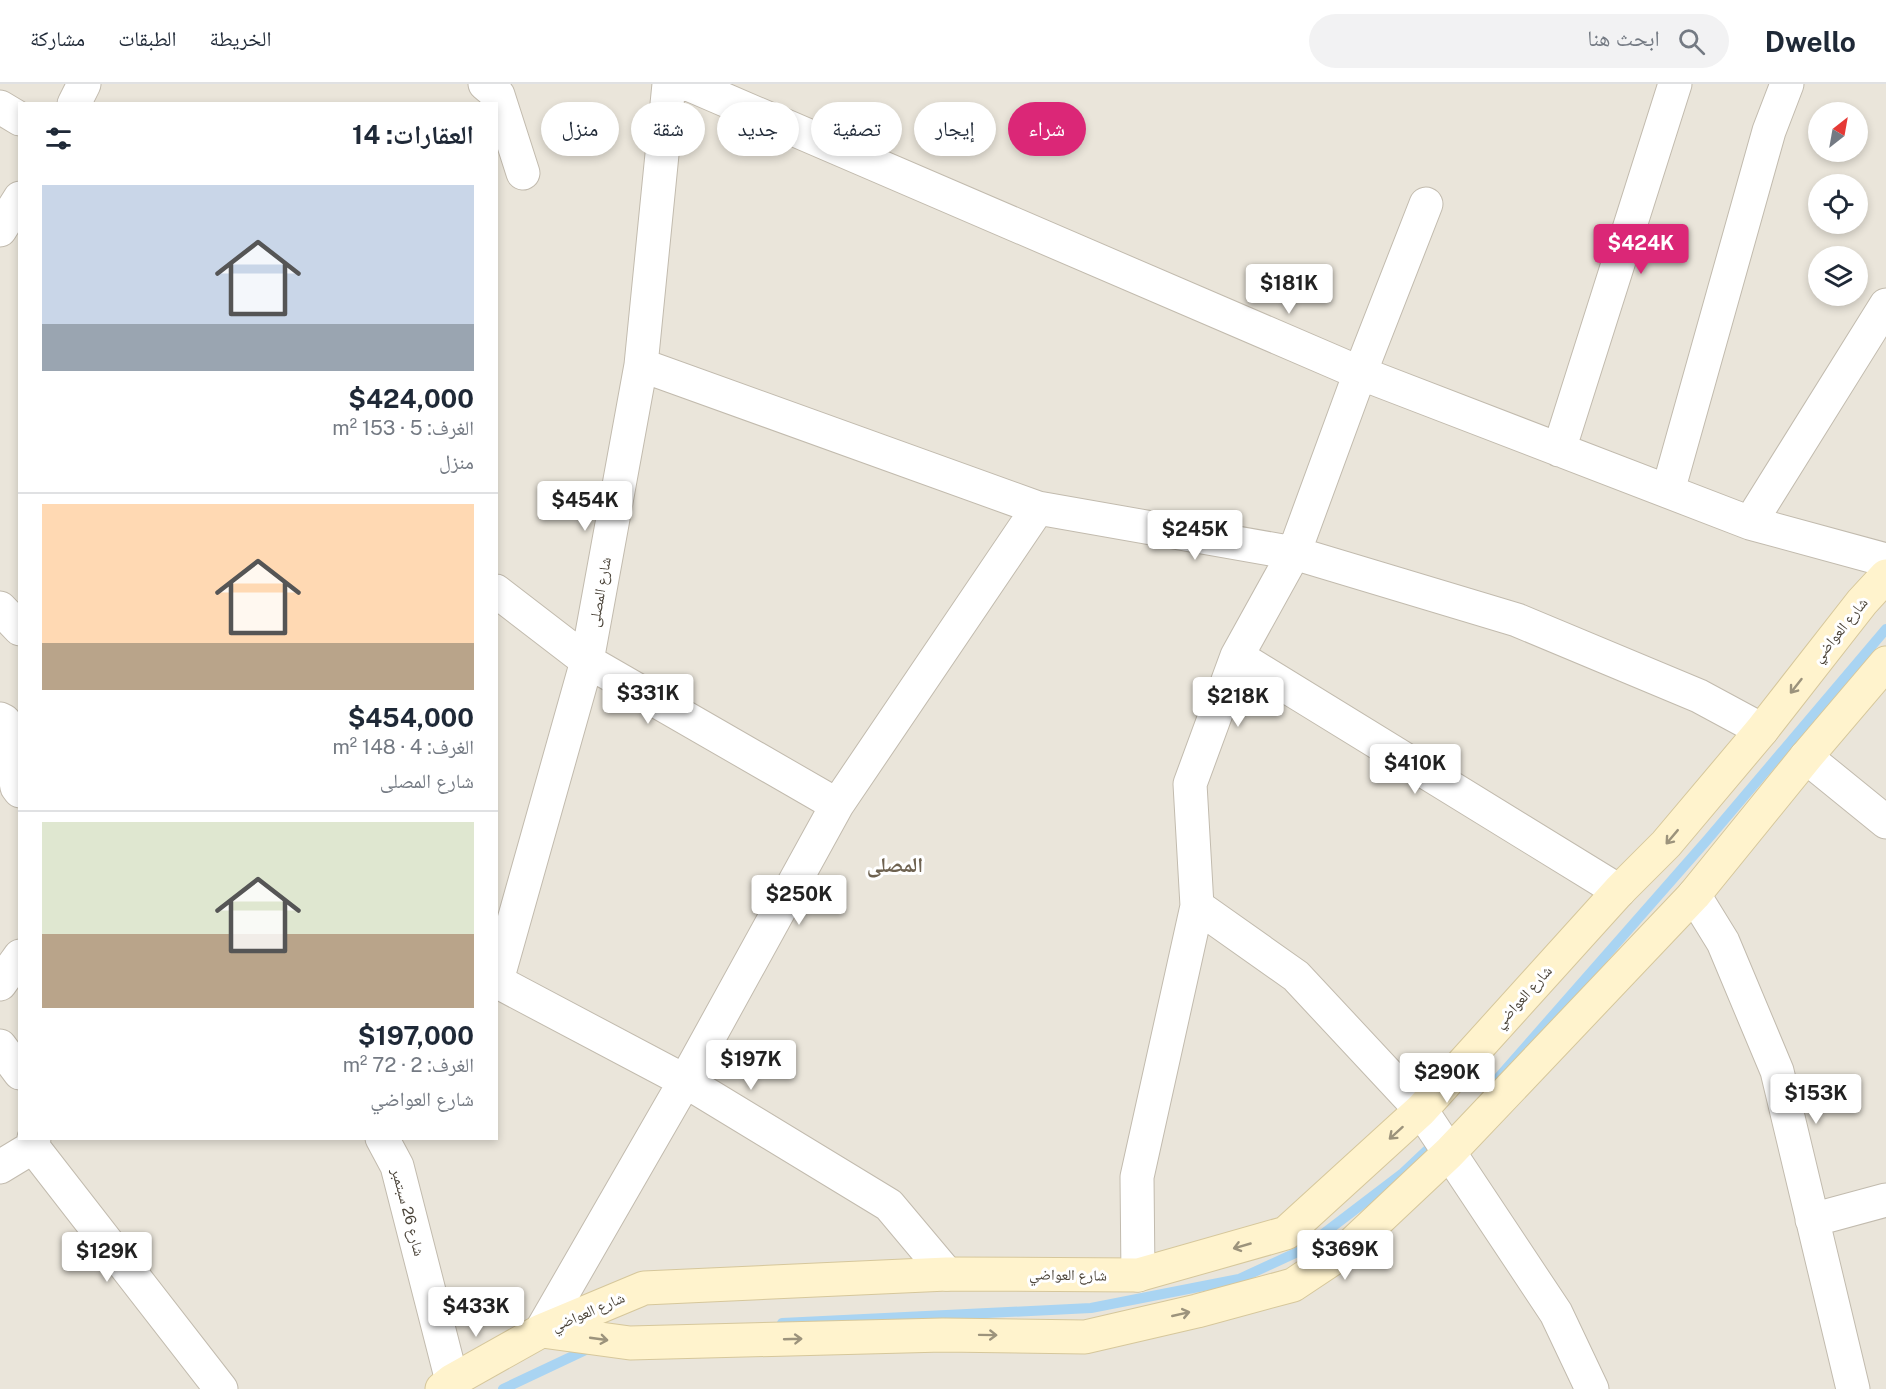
<!DOCTYPE html>
<html lang="ar">
<head>
<meta charset="utf-8">
<style>
  body { margin:0; font-family:"Public Sans","Noto Naskh Arabic",sans-serif; background:#f2f2f3; color:#1f2937; direction:rtl; height:100vh; display:flex; flex-direction:column; font-size:22px; white-space:nowrap }
  * { box-sizing:border-box; margin:0 }
  p { font-size:20px; color:#747a83 }
  .icon { flex:none; width:33px; height:33px; fill:none; stroke:currentColor; stroke-width:2; stroke-linecap:round; stroke-linejoin:round }
  .map { position:relative; flex:1; overflow:hidden; direction:ltr }
  .panel { position:absolute; left:18px; top:18px; width:480px; height:1038px; display:flex; flex-direction:column; background:#fff; border-radius:0px; box-shadow:0 3px 9px #0003; direction:rtl }
  .panel>* { flex:none }
  .banner { position:absolute; left:516px; top:18px; width:570px; height:54px; direction:rtl; display:flex; gap:12px }
  .needle { width:39px; rotate:31deg }
  .fabs { position:absolute; left:1808px; top:18px; display:grid; gap:12px }
  .fabs a { display:grid; place-items:center; width:60px; height:60px; border-radius:50%; background:#fff; box-shadow:0 3px 9px #0003; font-size:30px }
  .price { position:absolute; translate:-50% -51px; padding:0 14px; border-radius:6px; background:#fff; color:#222; font-size:20px; line-height:39px; filter:drop-shadow(0 2px 3px #0008) }
  .price::after { content:''; position:absolute; left:50%; top:36px; width:18px; height:14px; margin-left:-9px; background:inherit; clip-path:polygon(0 0,100% 0,50% 100%) }
  .price.on { background:#db2777; color:#fff }
  ul { padding:0; list-style:none }
  li { display:grid; align-content:center; gap:12px; height:318px; padding:0 24px }
  li+li { border-top:2px solid #e0e1e3 }
  li span { display:grid; place-items:center; height:186px; border-radius:0px; color:#555 }
  li>.icon { margin-inline-start:auto }
  span .icon { width:108px; height:108px; fill:#fffc; stroke-width:1 }
  li b { font-size:26px }
  h2 { display:flex; justify-content:space-between; align-items:center; height:72px; padding:0 24px; font-size:26px }
  .chip { padding:0 21px; border-radius:27px; background:#fff; box-shadow:0 3px 9px #0003; font-size:21px; line-height:54px }
  .chip.on { background:#db2777; color:#fff }
  header { display:flex; align-items:center; gap:36px; box-sizing:border-box; height:84px; padding:0 30px; background:#fff; border-bottom:2px solid #e0e1e3 }
  header strong { font-size:28px }
  nav { display:flex; gap:33px; margin-inline-start:auto; font-size:21px }
  .search { width:420px; height:54px; background:#f2f2f3; display:flex; align-items:center; gap:15px; box-sizing:border-box; padding:0 21px; border-radius:33px; color:#747a83; font-size:22px }
  .map>svg:first-child { display:block }
  .residential { fill:#eae5da; fill-rule:evenodd }
  .lines { fill:none; stroke-linecap:round; stroke-linejoin:round }
  .stream { stroke:#a9d4f2; stroke-width:10 }
  .street-casing { stroke:#c2bbae; stroke-width:35 }
  .secondary-casing { stroke:#d6c79b; stroke-width:35 }
  .street { stroke:#fff; stroke-width:33 }
  .secondary { stroke:#fff3cd; stroke-width:33 }
  .oneway { stroke:#9c937c }
  .labels { text-anchor:middle; stroke-width:6; stroke-linejoin:round; paint-order:stroke }
  .street-label { font-size:15px; fill:#4b4439; stroke:#fff }
  .district-label { font-size:21px; font-weight:bold; fill:#6e6250; stroke:#fff }
</style>
</head>
<body>
<header>
<strong>Dwello</strong>
<div class="search"><svg class="icon" aria-label="search" viewBox="0 0 24 24"><circle cx="10" cy="10" r="6"/><path d="M15 15l6 6"/></svg>ابحث هنا</div>
<nav><a>الخريطة</a><a>الطبقات</a><a>مشاركة</a></nav>
</header>
<div class="map">
<svg width="1886" height="1305" viewBox="0 0 1886 1305">
  <rect width="100%" height="100%" fill="#f6f3ec"/>
  <path class="residential" d="M 0,0 L 1886,0 L 1886,1305 L 0,1305 ZM 20,20 L 496,20 L 496,1054 L 20,1054 ZM 1818,28 L 1857,28 L 1857,68 L 1818,68 ZM 1818,100 L 1857,100 L 1857,140 L 1818,140 ZM 1818,172 L 1857,172 L 1857,212 L 1818,212 Z"/>
  <g class="lines">
    <path class="stream" d="M 1499,993 L 1708,755 L 1886,545
      M 782,1239 L 1091,1224 L 1239,1195 L 1302,1166 L 1403,1089 L 1438,1056
      M 503,1305 L 592,1263"/>
    <defs>
      <path id="street" d="M 485,0 L 498,11 L 523,89
        M 688,0 L 1360,289 L 1750,439 L 1886,476
        M 74,20 L 84,0
        M 0,23 L 20,35
        M 0,146 L 20,114
        M 641,281 L 1038,424 L 1294,469 L 1517,536 L 1699,612 L 1762,646
        M 1559,366 L 1675,0
        M 1668,407 L 1769,47 L 1787,0
        M 1750,439 L 1886,221
        M 496,507 L 587,577 L 837,721
        M 0,524 L 20,545
        M 1237,572 L 1619,807
        M 0,635 L 4,637 L 17,703 L 20,707
        M 1806,673 L 1886,738
        M 1694,811 L 1723,858 L 1777,987 L 1853,1305
        M 1197,822 L 1296,892 L 1421,1026 L 1556,1229 L 1592,1305
        M 498,898 L 685,997 L 889,1121 L 947,1190
        M 0,900 L 20,872
        M 496,900 L 587,577 L 641,281 L 669,0
        M 0,962 L 20,989
        M 34,1054 L 33,1063 L 221,1305
        M 382,1054 L 397,1082 L 452,1297
        M 0,1083 L 33,1063
        M 1812,1136 L 1886,1116
        M 1138,1191 L 1137,1093 L 1197,822 L 1190,700 L 1237,572 L 1294,469 L 1360,289 L 1426,120
        M 541,1247 L 685,997 L 837,721 L 1038,424"/>
      <path id="secondary" d="M 542,1247 L 630,1259 L 943,1251 L 1085,1253 L 1197,1227 L 1293,1201 L 1347,1165 L 1449,1069 L 1694,811 L 1806,673 L 1886,579
        M 442,1305 L 452,1297 L 541,1247 L 644,1204 L 947,1190 L 1138,1191 L 1286,1149 L 1421,1026 L 1619,807 L 1666,760 L 1762,646 L 1862,518 L 1886,492"/>
    </defs>
    <use href="#street" class="street-casing"/>
    <use href="#secondary" class="secondary-casing"/>
    <use href="#street" class="street"/>
    <use href="#secondary" class="secondary"/>
  </g>
  <defs><path id="oneway-shaft" d="M-6 0H5M1.5-3L5.5 0L1.5 3" fill="none" stroke-width="1.6" stroke-linecap="round" stroke-linejoin="round" transform="scale(1.5)"/></defs>
  <g class="oneway">
    <use href="#oneway-shaft" transform="translate(1796 602) rotate(128)"/>
    <use href="#oneway-shaft" transform="translate(1672 753) rotate(130)"/>
    <use href="#oneway-shaft" transform="translate(1396 1049) rotate(138)"/>
    <use href="#oneway-shaft" transform="translate(1242 1162) rotate(164)"/>
    <use href="#oneway-shaft" transform="translate(1181 1230) rotate(-13)"/>
    <use href="#oneway-shaft" transform="translate(988 1251) rotate(1)"/>
    <use href="#oneway-shaft" transform="translate(599 1255) rotate(8)"/>
    <use href="#oneway-shaft" transform="translate(793 1255) rotate(-2)"/>
  </g>
  <g class="labels">
    <g class="street-label">
      <text transform="translate(600 508) rotate(-80)" y="5">شارع المصلى</text>
      <text transform="translate(1840 546) rotate(-51)" y="5">شارع العواضي</text>
      <text transform="translate(1523 913) rotate(-48)" y="5">شارع العواضي</text>
      <text transform="translate(408 1128) rotate(75)" y="5">شارع 26 سبتمبر</text>
      <text transform="translate(1068 1191) rotate(1)" y="5">شارع العواضي</text>
      <text transform="translate(588 1228) rotate(-23)" y="5">شارع العواضي</text>
    </g>
    <g class="district-label">
      <text x="895" y="788">المصلى</text>
    </g>
  </g>
</svg>
<div class="fabs">
<a><svg class="needle" viewBox="-14 -14 28 28"><path d="M0-13l5 13h-10z" fill="#e53935"/><path d="M0 13l5-13h-10z" fill="#747a83"/></svg></a>
<a><svg class="icon" aria-label="locate" viewBox="0 0 24 24"><circle cx="12" cy="12" r="6"/><path d="M12 2v4M12 18v4M2 12h4M18 12h4"/></svg></a>
<a><svg class="icon" aria-label="layers" viewBox="0 0 24 24"><path d="M12 4l9 5-9 5-9-5zM3 14l9 5 9-5"/></svg></a>
</div>
<b class="price on" style="left:1641px;top:191px">$424K</b>
<b class="price" style="left:1289px;top:231px">$181K</b>
<b class="price" style="left:585px;top:448px">$454K</b>
<b class="price" style="left:1195px;top:477px">$245K</b>
<b class="price" style="left:648px;top:641px">$331K</b>
<b class="price" style="left:1238px;top:644px">$218K</b>
<b class="price" style="left:1415px;top:711px">$410K</b>
<b class="price" style="left:799px;top:842px">$250K</b>
<b class="price" style="left:751px;top:1007px">$197K</b>
<b class="price" style="left:1447px;top:1020px">$290K</b>
<b class="price" style="left:1816px;top:1041px">$153K</b>
<b class="price" style="left:1345px;top:1197px">$369K</b>
<b class="price" style="left:107px;top:1199px">$129K</b>
<b class="price" style="left:476px;top:1254px">$433K</b>
<div class="banner">
<a class="chip on">شراء</a>
<a class="chip">إيجار</a>
<a class="chip">تصفية</a>
<a class="chip">جديد</a>
<a class="chip">شقة</a>
<a class="chip">منزل</a>
</div>
<section class="panel">
<h2>العقارات: 14<svg class="icon" aria-label="filters" viewBox="0 0 24 24"><path d="M4 7h16M4 17h16"/><circle cx="9" cy="7" r="2"/><circle cx="15" cy="17" r="2"/></svg></h2>
<ul>
<li><span style="background:linear-gradient(#c9d6e8 75%,#9aa5b1 0)"><svg class="icon" aria-label="home" viewBox="0 0 24 24"><path d="M3 11l9-7 9 7M6 9v11h12V9"/></svg></span><div><b>$424,000</b><p>الغرف: 5 · 153 m²</p><p>منزل</p></div></li>
<li><span style="background:linear-gradient(#ffd9b3 75%,#b9a48a 0)"><svg class="icon" aria-label="home" viewBox="0 0 24 24"><path d="M3 11l9-7 9 7M6 9v11h12V9"/></svg></span><div><b>$454,000</b><p>الغرف: 4 · 148 m²</p><p>شارع المصلى</p></div></li>
<li><span style="background:linear-gradient(#dfe7d0 60%,#b9a48a 0)"><svg class="icon" aria-label="home" viewBox="0 0 24 24"><path d="M3 11l9-7 9 7M6 9v11h12V9"/></svg></span><div><b>$197,000</b><p>الغرف: 2 · 72 m²</p><p>شارع العواضي</p></div></li>
</ul>
</section>
</div>
</body>
</html>
